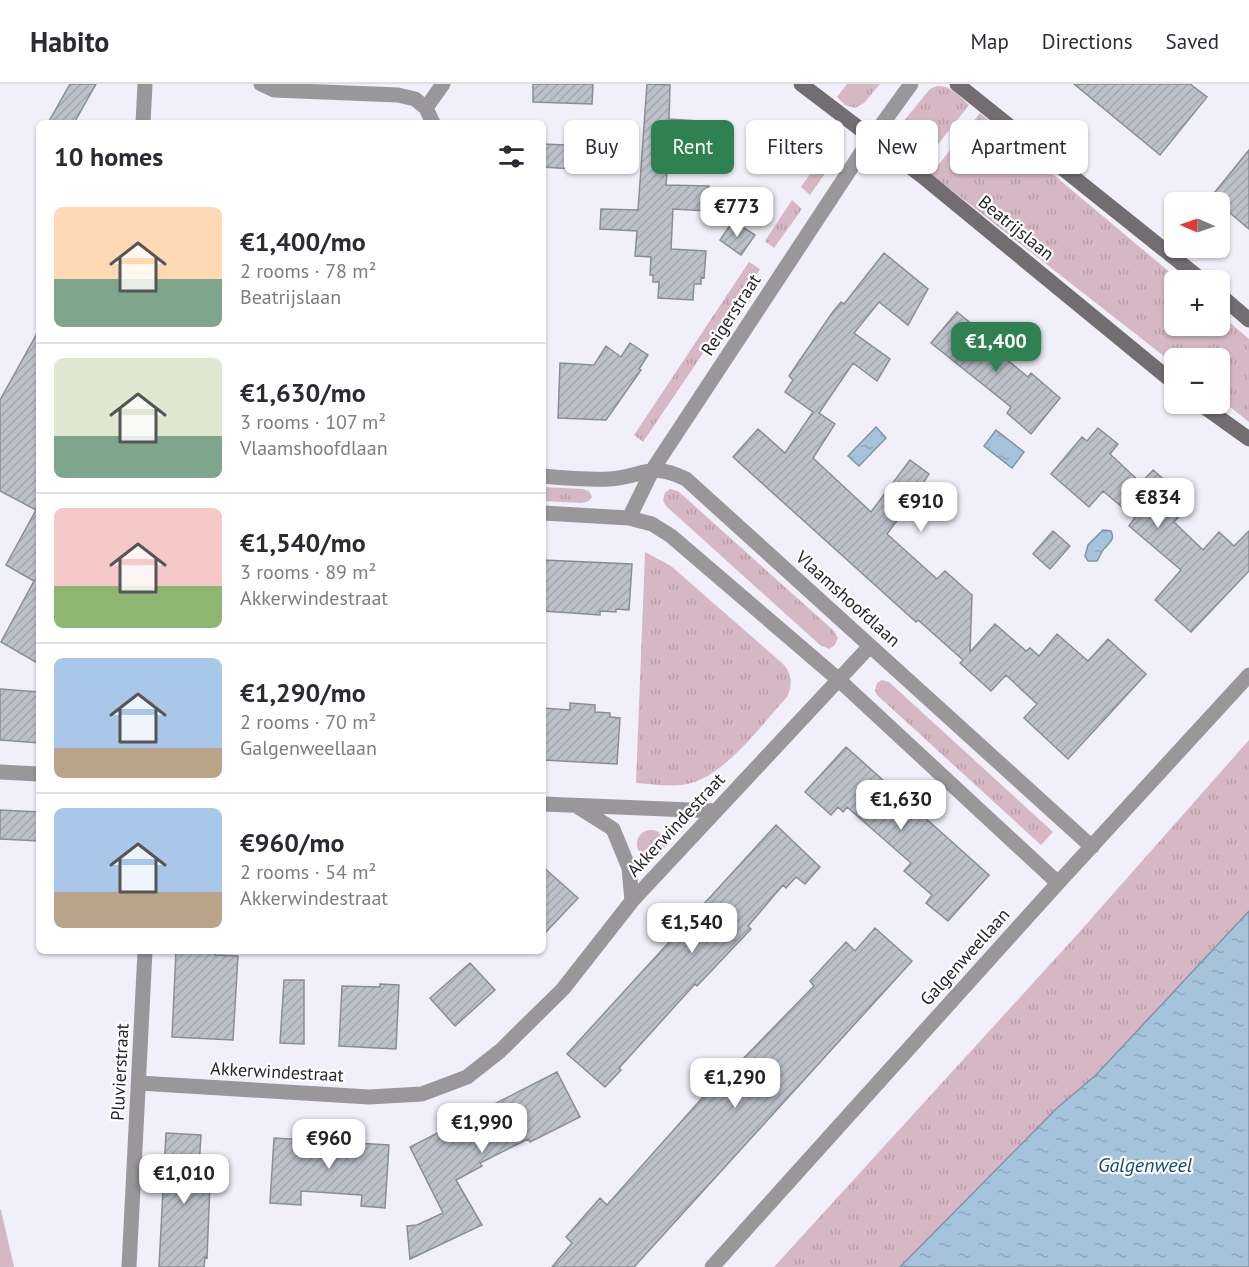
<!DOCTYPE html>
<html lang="en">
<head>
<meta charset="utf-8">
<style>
  body { margin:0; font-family:"PT Sans",sans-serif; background:#f2f2f3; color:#2b2b33; height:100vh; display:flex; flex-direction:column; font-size:22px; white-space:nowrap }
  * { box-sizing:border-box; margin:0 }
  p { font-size:20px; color:#7c7c81 }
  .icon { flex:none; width:33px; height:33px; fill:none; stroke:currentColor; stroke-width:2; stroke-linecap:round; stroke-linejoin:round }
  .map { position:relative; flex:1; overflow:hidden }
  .details { position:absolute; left:36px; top:36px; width:510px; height:834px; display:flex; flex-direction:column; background:#fff; border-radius:9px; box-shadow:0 2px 4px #0004 }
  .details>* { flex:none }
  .banner { position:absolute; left:564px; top:36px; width:570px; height:54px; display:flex; gap:12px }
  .needle { width:39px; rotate:272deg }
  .fabs { position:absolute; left:1164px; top:108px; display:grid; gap:12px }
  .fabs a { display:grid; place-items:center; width:66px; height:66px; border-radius:9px; background:#fff; box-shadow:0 2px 4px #0004; font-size:30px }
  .price { position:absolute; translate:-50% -51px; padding:0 14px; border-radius:12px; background:#fff; color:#222; font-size:20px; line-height:39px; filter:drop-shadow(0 2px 3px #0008) }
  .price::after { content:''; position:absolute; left:50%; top:36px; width:18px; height:14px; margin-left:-9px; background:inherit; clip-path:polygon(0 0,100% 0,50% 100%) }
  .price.on { background:#308152; color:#fff }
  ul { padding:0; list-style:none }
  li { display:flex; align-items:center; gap:18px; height:150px; padding:0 18px }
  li+li { border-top:2px solid #e1e1e2 }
  li span { display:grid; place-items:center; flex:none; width:168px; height:120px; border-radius:9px; color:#555 }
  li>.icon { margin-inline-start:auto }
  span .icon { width:72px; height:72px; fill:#fffc; stroke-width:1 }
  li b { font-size:26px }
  h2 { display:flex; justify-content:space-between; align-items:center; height:72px; padding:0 18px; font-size:26px }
  .pill { padding:0 21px; border-radius:9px; background:#fff; box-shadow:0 2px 4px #0004; font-size:21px; line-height:54px }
  .pill.on { background:#308152; color:#fff }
  header { display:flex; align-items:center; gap:36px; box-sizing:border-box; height:84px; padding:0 30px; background:#fff; border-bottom:2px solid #e1e1e2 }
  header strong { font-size:28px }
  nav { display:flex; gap:33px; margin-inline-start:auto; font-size:21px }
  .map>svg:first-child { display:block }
  .grass { fill:url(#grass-tufts) }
  .pitch { fill:#d6b8c4 }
  .water { fill:url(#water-ripples); stroke:#7f94a5; stroke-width:1.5 }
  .building { fill:url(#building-hatch); stroke:#8a8d96; stroke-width:1.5 }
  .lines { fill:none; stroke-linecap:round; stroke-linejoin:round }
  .street { stroke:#9a979b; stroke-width:15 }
  .secondary { stroke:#716d71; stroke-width:15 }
  .labels { text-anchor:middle; stroke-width:4.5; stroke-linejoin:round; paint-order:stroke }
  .street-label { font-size:18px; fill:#252428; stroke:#fefefe }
  .water-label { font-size:20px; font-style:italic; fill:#144a6a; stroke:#fefefe }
</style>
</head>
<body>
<header>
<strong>Habito</strong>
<nav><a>Map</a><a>Directions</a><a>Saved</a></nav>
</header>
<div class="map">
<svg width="1249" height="1183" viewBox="0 0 1249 1183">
  <defs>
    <pattern id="grass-tufts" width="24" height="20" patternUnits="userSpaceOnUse" patternTransform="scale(1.5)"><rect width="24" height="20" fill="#d6b8c4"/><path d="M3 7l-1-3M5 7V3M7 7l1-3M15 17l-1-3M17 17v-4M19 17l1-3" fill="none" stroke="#b89ea8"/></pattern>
    <pattern id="water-ripples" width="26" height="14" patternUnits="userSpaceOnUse" patternTransform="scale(1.5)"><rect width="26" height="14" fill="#a5c4db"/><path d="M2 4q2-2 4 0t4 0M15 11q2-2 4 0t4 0" fill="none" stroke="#8ea8bc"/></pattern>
    <pattern id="building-hatch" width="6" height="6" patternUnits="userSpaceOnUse" patternTransform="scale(1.5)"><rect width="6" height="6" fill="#bdc1ca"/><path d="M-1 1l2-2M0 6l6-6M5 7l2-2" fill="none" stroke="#a2a6ae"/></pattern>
  </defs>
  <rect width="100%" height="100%" fill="#f1eff9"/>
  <path class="grass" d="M 847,0 L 880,0 L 864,19 L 855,24 L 845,21 L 837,13 Z
    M 937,2 C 951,1 959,12 969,21 L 921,82 C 907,70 891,64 898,44 L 930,5 Z
    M 980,29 L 1179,196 L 1174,196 L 1174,242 L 1220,242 L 1220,230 L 1249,255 L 1249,338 L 1220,315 L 1220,274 L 1174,274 L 1174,280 L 931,90 Z
    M 821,75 L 830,82 L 810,111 L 801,103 Z
    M 792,116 L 802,125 L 774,164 L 765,157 Z
    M 749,178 L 760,185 L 643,358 L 634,351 Z
    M 543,403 L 583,405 L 589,407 L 592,413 L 589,417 L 582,419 L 543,417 Z
    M 670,405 L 678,407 L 834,547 L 838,554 L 835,561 L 829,565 L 820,561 L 666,422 L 663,416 L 665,409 Z
    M 645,468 L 671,482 L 782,579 C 792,589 793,600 787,613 C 763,639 726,690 691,699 C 674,704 654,700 636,699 Z
    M 882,596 L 889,598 L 1053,748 L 1041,761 L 877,611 L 875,606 L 877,599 Z
    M 1249,656 L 1249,827 L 1095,992 L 1058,1023 L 900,1183 L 774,1183 L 1075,853 Z
    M637 760a14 14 0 1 1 28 0a14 14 0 1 1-28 0Z"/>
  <path class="pitch" d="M 0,1125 L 1,1126 L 14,1183 L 0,1183 Z"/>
  <path class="water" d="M 876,343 L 886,354 L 859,382 L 848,372 Z
    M 996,346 L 1024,368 L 1012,384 L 984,362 Z
    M 1103,446 L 1111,447 C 1115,456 1110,457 1105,464 C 1101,467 1100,473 1097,477 L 1088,477 L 1085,472 L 1088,461 Z
    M 1249,827 L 1249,1183 L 900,1183 L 1058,1023 L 1095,992 Z"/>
  <path class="building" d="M 70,0 L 96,0 L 74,39 L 48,39 Z
    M 533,0 L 593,0 L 592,20 L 533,18 Z
    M 647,0 L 670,1 L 669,35 L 713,38 L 712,63 L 669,61 L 666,101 L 709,102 L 708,127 L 673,125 L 671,165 L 706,167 L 704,194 L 701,193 L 701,200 L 694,200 L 693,216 L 658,214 L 659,198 L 653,198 L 653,191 L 650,191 L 651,173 L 635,172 L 637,147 L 600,145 L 601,125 L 638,126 Z
    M 1074,0 L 1190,0 L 1207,13 L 1160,71 Z
    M 543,60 L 589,62 L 588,86 L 543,83 Z
    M 1249,66 L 1249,145 L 1211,113 Z
    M 733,137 L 755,151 L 741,171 L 720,156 Z
    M 884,169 L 928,205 L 908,241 L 879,218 L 854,249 L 890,275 L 877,297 L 853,279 L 819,329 L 835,340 L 813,374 L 871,428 L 910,376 L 929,390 L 923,399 L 924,400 L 887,450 L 937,495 L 945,487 L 972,511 L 970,568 L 995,540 L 1026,567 L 1030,564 L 1039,572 L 1057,550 L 1088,577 L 1108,555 L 1146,590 L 1068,675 L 1024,634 L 1037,620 L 1006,591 L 991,607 L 960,579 L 963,576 L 918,536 L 916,538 L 733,373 L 758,345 L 785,369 L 813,328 L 785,308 L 793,296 L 789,292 L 832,229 L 841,218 L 844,220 Z
    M 957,228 L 987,252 L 983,256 L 1028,293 L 1031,289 L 1060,314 L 1031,350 L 1007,329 L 1011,323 L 931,259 Z
    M 39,246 L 39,580 L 1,558 L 34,497 L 6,481 L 36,426 L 0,407 L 0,316 Z
    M 630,259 L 648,271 L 639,285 L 641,286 L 606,336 L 558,334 L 560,279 L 594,281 L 606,262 L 621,273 Z
    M 1098,344 L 1118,360 L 1110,370 L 1141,399 L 1153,386 L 1168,399 L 1166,402 L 1184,418 L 1173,430 L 1178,434 L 1174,438 L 1203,466 L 1219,448 L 1234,462 L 1249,447 L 1249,487 L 1191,548 L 1155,516 L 1181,486 L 1129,442 L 1135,434 L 1103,407 L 1089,423 L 1051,390 L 1082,353 L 1087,357 Z
    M 1053,447 L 1070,462 L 1050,485 L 1033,470 Z
    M 543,476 L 632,480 L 629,526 L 616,525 L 616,528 L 600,527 L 600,531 L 543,527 Z
    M 0,605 L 39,608 L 39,659 L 0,656 Z
    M 570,619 L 595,621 L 595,628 L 610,629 L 610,633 L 620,634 L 617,680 L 543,676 L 543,624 L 570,626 Z
    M 846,663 L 989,791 L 948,837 L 926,819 L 932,811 L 904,787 L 911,779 L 847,723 L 843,728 L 838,723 L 831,731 L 805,708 Z
    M 0,726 L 39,728 L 39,757 L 0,755 Z
    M 776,741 L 820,783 L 805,800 L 796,793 L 786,804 L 783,801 L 748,842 L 751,845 L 697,902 L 695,900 L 619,984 L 621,986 L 605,1003 L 567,970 Z
    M 543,783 L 578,814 L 543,851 Z
    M 875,844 L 912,877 L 634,1183 L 552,1183 L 572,1159 L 566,1153 L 600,1114 L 607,1121 L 736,976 L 740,978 L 814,902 L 810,897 L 846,858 L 855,867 Z
    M 176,867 L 216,867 L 215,871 L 238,872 L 233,956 L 172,953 Z
    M 470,879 L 495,906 L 455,942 L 430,914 Z
    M 284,896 L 304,896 L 304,960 L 280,959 Z
    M 380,900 L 399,901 L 396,965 L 339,962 L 342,902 L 380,903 Z
    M 557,988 L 580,1033 L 530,1058 L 528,1055 L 480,1079 L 482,1082 L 456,1096 L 482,1141 L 410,1175 L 407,1142 L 417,1141 L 443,1129 L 410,1063 Z
    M 166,1049 L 201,1051 L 198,1099 L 210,1099 L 207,1174 L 205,1173 L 204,1183 L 159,1183 Z
    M 274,1054 L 389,1061 L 385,1124 L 361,1122 L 362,1111 L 301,1107 L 301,1121 L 270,1119 Z"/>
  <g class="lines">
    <path class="street" d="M 261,0 L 274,6 L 398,11 L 415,15 L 426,24
      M 143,39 L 145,0
      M 433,39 L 426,24 L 443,0
      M 543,392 C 565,394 587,396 609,395 C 644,393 648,377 686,395 L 1092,763
      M 543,429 L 629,434 L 652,440 L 671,452 L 839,596 L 1058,799
      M 629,434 L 653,385 L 859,72 L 911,0
      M 0,688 L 39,690
      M 543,720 L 715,727
      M 578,723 L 613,745 L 629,784 L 632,817
      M 139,999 L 369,1013 L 422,1010 L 467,993 L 500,967 L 563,905 L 632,817 L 870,562
      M 129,1183 L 145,867
      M 712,1183 L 1058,799 L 1249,591"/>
    <path class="secondary" d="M 801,0 L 922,92 L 1174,299
      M 957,0 L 1202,196
      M 1220,211 L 1249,236
      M 1200,320 L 1249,355"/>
  </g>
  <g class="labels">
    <g class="street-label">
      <text transform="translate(1016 144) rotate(39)" y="6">Beatrijslaan</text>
      <text transform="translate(731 231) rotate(-57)" y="6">Reigerstraat</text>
      <text transform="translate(848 515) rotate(42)" y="6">Vlaamshoofdlaan</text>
      <text transform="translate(676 741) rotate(-47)" y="6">Akkerwindestraat</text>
      <text transform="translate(965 873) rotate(-48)" y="6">Galgenweellaan</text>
      <text transform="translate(120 988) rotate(-87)" y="6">Pluvierstraat</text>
      <text transform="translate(277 988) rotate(3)" y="6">Akkerwindestraat</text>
    </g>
    <g class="water-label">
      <text x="1145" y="1088">Galgenweel</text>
    </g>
  </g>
</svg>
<div class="fabs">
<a><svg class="needle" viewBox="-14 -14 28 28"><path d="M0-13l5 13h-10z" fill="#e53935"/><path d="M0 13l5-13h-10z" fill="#7c7c81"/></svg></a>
<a>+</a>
<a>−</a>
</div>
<b class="price" style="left:737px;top:154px">€773</b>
<b class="price on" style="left:996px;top:289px">€1,400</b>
<b class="price" style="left:1158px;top:445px">€834</b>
<b class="price" style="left:921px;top:449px">€910</b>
<b class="price" style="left:901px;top:747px">€1,630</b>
<b class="price" style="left:692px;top:870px">€1,540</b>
<b class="price" style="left:735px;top:1025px">€1,290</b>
<b class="price" style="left:482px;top:1070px">€1,990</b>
<b class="price" style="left:329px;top:1086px">€960</b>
<b class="price" style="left:184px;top:1121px">€1,010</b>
<div class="banner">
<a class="pill">Buy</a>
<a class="pill on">Rent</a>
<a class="pill">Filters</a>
<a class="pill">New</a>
<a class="pill">Apartment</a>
</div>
<section class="details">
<h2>10 homes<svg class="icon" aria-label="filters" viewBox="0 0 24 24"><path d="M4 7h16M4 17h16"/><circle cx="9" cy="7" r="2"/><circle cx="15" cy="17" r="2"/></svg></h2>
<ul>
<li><span style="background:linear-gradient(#ffd9b3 60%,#7fa58c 0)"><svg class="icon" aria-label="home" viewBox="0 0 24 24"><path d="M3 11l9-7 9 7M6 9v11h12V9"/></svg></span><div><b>€1,400/mo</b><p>2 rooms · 78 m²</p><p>Beatrijslaan</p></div></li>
<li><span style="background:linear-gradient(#dfe7d0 65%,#7fa58c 0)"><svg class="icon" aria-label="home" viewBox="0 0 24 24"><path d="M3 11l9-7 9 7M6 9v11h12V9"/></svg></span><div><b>€1,630/mo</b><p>3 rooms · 107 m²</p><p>Vlaamshoofdlaan</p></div></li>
<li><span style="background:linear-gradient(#f6c9c9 65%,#8fb573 0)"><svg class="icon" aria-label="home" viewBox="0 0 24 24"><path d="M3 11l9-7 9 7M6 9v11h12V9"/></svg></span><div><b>€1,540/mo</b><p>3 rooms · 89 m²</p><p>Akkerwindestraat</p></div></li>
<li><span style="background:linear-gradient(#a9c7e8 75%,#b9a48a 0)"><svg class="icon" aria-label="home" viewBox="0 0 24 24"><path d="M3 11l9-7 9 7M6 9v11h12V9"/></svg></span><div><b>€1,290/mo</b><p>2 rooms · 70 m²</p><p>Galgenweellaan</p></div></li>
<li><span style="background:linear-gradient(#a9c7e8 70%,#b9a48a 0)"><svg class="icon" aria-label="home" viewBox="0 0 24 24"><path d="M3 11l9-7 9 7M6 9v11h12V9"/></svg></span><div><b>€960/mo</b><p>2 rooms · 54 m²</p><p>Akkerwindestraat</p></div></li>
</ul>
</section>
</div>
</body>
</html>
